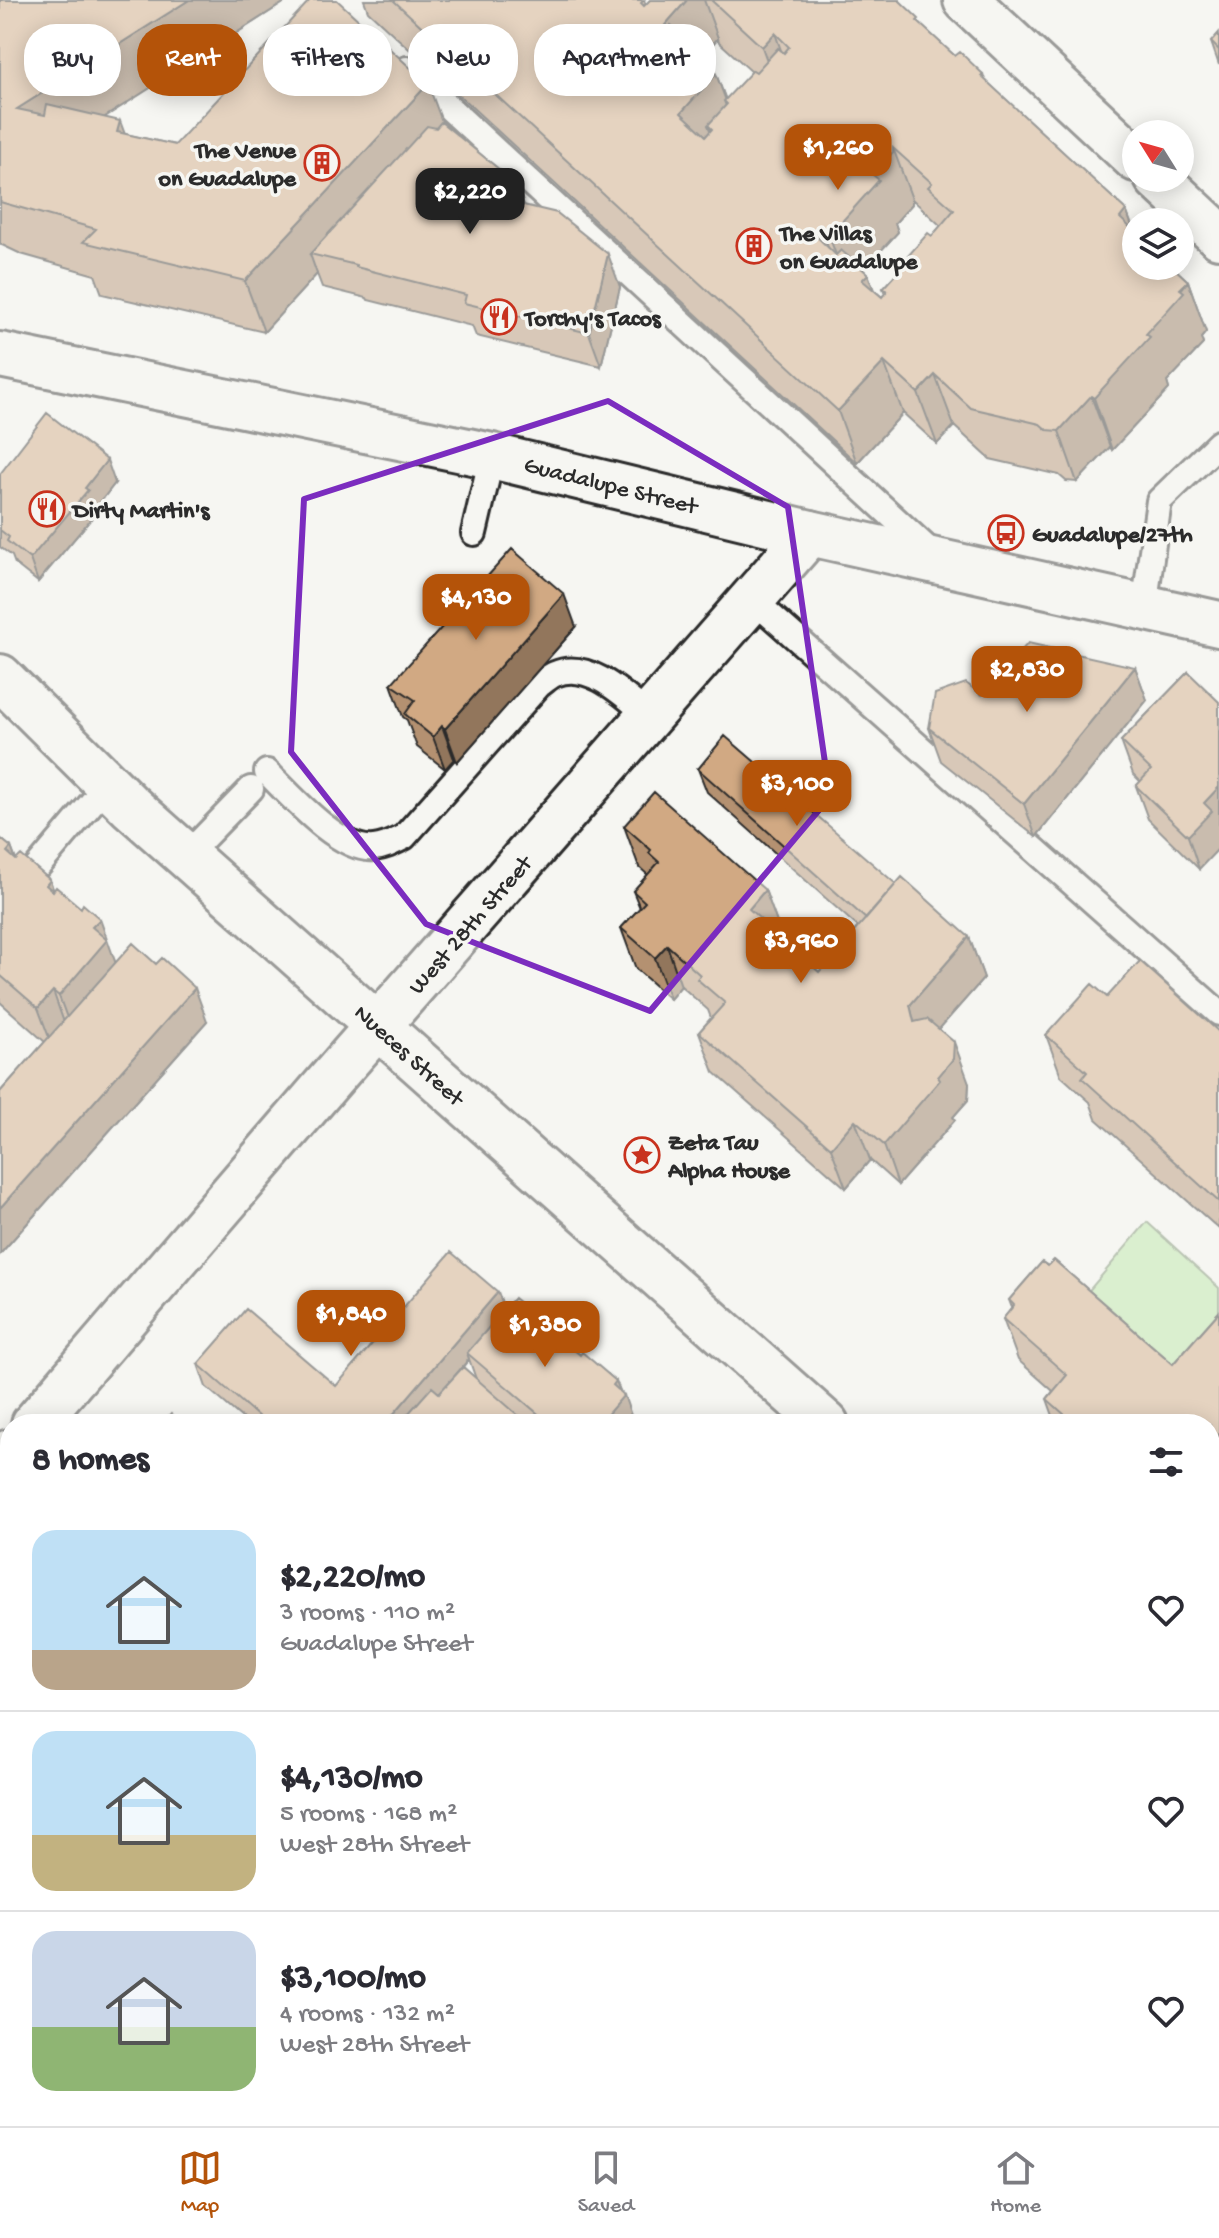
<!DOCTYPE html>
<html lang="en">
<head>
<meta charset="utf-8">
<style>
  body { margin:0; font-family:"Gochi Hand",sans-serif; background:#f7f7f7; color:#2b2b33; height:100vh; display:flex; flex-direction:column; font-size:30px; white-space:nowrap }
  * { box-sizing:border-box; margin:0 }
  p { font-size:26px; color:#7c7c81 }
  .icon { flex:none; width:44px; height:44px; fill:none; stroke:currentColor; stroke-width:2; stroke-linecap:round; stroke-linejoin:round }
  .map { position:relative; flex:1; overflow:hidden }
  .side { position:absolute; left:0px; top:1414px; width:1220px; height:712px; display:flex; flex-direction:column; background:#fff; border-radius:32px 32px 0 0; box-shadow:0 4px 20px #0003 }
  .side>* { flex:none }
  .banner { position:absolute; left:24px; top:24px; width:800px; height:72px; display:flex; gap:16px }
  .needle { width:52px; rotate:307deg }
  .fabs { position:absolute; left:1122px; top:120px; display:grid; gap:16px }
  .fabs a { display:grid; place-items:center; width:72px; height:72px; border-radius:50%; background:#fff; box-shadow:0 4px 20px #0003; font-size:40px }
  .price { position:absolute; translate:-50% -68px; padding:0 18px; border-radius:16px; background:#b45309; color:#fff; font-size:26px; line-height:52px; filter:drop-shadow(0 2px 4px #0008) }
  .price::after { content:''; position:absolute; left:50%; top:48px; width:24px; height:18px; margin-left:-12px; background:inherit; clip-path:polygon(0 0,100% 0,50% 100%) }
  .price.current { background:#222; color:#fff }
  ul { padding:0; list-style:none }
  li { display:flex; align-items:center; gap:24px; height:200px; padding:0 32px }
  li+li { border-top:2px solid #e1e1e2 }
  li span { display:grid; place-items:center; flex:none; width:224px; height:160px; border-radius:24px; color:#555 }
  li>.icon { margin-inline-start:auto }
  span .icon { width:96px; height:96px; fill:#fffc; stroke-width:1 }
  li b { font-size:34px }
  h2 { display:flex; justify-content:space-between; align-items:center; height:96px; padding:0 32px; font-size:34px }
  .tag { padding:0 28px; border-radius:32px; background:#fff; box-shadow:0 4px 20px #0003; font-size:28px; line-height:72px }
  .tag.current { background:#b45309; color:#fff }
  .menu { display:flex; justify-content:space-around; align-items:center; height:112px; border-top:2px solid #e1e1e2; background:#fff; font-size:22px; color:#7c7c81 }
  .menu a { display:grid; justify-items:center; gap:4px }
  .menu .current { color:#b45309 }
  .map>svg:first-child { display:block }
  .green { fill:#b9e6a5; stroke:#728868; stroke-width:2 }
  .lines { fill:none; stroke-linecap:round; stroke-linejoin:round }
  .service-casing { stroke:#2b2b2b; stroke-width:30 }
  .minor-casing { stroke:#2b2b2b; stroke-width:50 }
  .tertiary-casing { stroke:#2b2b2b; stroke-width:50 }
  .primary-casing { stroke:#2b2b2b; stroke-width:50 }
  .service { stroke:#f6f6f2; stroke-width:24 }
  .minor { stroke:#f6f6f2; stroke-width:44 }
  .tertiary { stroke:#f6f6f2; stroke-width:44 }
  .primary { stroke:#f6f6f2; stroke-width:44 }
  .wall { fill:#b49171; stroke:#2b2b2b; stroke-width:2; fill-rule:evenodd }
  .shaded-wall { fill:#92765c; stroke:#2b2b2b; stroke-width:2 }
  .building { fill:#d1a983; stroke:#2b2b2b; stroke-width:2; fill-rule:evenodd }
  .marked { fill:none; stroke:#7b2cbf; stroke-width:6; stroke-linejoin:round }
  .labels { text-anchor:middle; stroke-width:7; stroke-linejoin:round; paint-order:stroke }
  .poi-label { font-size:24px; font-weight:bold; fill:#2b2b2b; stroke:#f6f6f2; text-anchor:start }
  .street-label { font-size:24px; fill:#2b2b2b; stroke:#f6f6f2 }
</style>
</head>
<body>
<div class="map">
<svg width="1219" height="2126" viewBox="0 0 1219 2126">
  <rect width="100%" height="100%" fill="#f6f6f2"/>
  <filter id="ink" filterUnits="userSpaceOnUse"><feTurbulence type="fractalNoise" baseFrequency=".0125" numOctaves="2"/><feDisplacementMap in="SourceGraphic" scale="16" xChannelSelector="R" yChannelSelector="G"/><feConvolveMatrix kernelMatrix="1 2 1 2 8 2 1 2 1" color-interpolation-filters="sRGB"/></filter>
  <g filter="url(#ink)">
    <path class="green" d="M 1147,1222 L 1219,1288 L 1219,1369 L 1188,1405 L 1075,1307 Z"/>
    <g class="lines">
      <defs>
        <path id="service" d="M 407,69 L 933,554
          M 474,533 L 492,456
          M 751,598 L 1219,1013
          M 1144,608 L 1159,501 L 1219,443
          M 267,772 C 290,795 340,852 374,848 C 385,847 394,842 404,837 L 539,685 C 544,682 549,676 555,674 C 589,659 626,697 650,717
          M 186,856 L 251,789
          M 23,884 L 107,785
          M 194,2126 L 203,2116"/>
        <path id="minor" d="M 966,0 L 1136,159
          M 1157,178 L 1219,236
          M 34,1424 L 331,1079 L 810,533
          M 0,1463 L 10,1452
          M 1210,1677 L 1219,1667"/>
        <path id="tertiary" d="M 0,677 L 130,806 L 826,1424
          M 1210,1764 L 1219,1772"/>
        <path id="primary" d="M 0,355 L 492,456 L 810,533 L 1219,624"/>
      </defs>
      <use href="#service" class="service-casing"/>
      <use href="#minor" class="minor-casing"/>
      <use href="#tertiary" class="tertiary-casing"/>
      <use href="#primary" class="primary-casing"/>
      <use href="#service" class="service"/>
      <use href="#minor" class="minor"/>
      <use href="#tertiary" class="tertiary"/>
      <use href="#primary" class="primary"/>
    </g>
    <path class="wall" d="M 0,0 L 288,0 L 104,117 L 125,134 L 175,145 L 442,123 L 516,183 L 524,205 L 620,287 L 601,366 L 476,336 L 472,326 L 368,300 L 367,298 L 322,287 L 317,274 L 264,332 L 102,294 L 95,275 L 21,254 L 0,244 Z
      M 364,0 L 644,0 L 646,5 L 650,0 L 899,0 L 922,26 L 955,56 L 983,74 L 985,80 L 1126,210 L 1134,231 L 1188,281 L 1206,332 L 1201,338 L 1203,344 L 1167,382 L 1169,389 L 1112,450 L 1110,447 L 1077,482 L 1066,481 L 1059,475 L 990,459 L 954,426 L 937,444 L 903,413 L 857,463 L 368,11 ZM 718,38 L 719,42 L 752,72 L 726,100 L 716,74 L 706,64 L 703,55 ZM 912,199 L 941,226 L 932,236 L 901,264 L 902,267 L 883,288 L 885,294 L 882,297 L 874,290 L 868,274 L 863,270 L 898,232 L 895,223 L 912,204 Z
      M 1219,33 L 1219,65 L 1211,42 Z
      M 0,474 L 115,483 L 95,509 L 96,513 L 38,582 L 15,564 L 12,556 L 0,547 Z
      M 576,627 L 457,762 L 454,759 L 445,769 L 417,747 L 407,720 L 403,717 L 391,684 Z
      M 1135,667 L 1147,700 L 1036,837 L 941,761 L 929,728 L 982,695 Z
      M 1188,672 L 1199,869 L 1148,819 L 1136,786 L 1141,782 L 1133,774 L 1121,741 Z
      M 698,769 L 896,884 L 969,937 L 984,978 L 939,1029 L 969,1083 L 968,1100 L 953,1117 L 955,1120 L 898,1185 L 870,1160 L 846,1188 L 714,1072 L 699,1032 L 711,1018 L 708,1010 L 681,986 L 670,999 L 636,969 L 621,928 L 640,908 L 633,891 L 648,875 L 639,867 L 624,826 L 765,890 L 780,931 L 777,934 L 819,972 L 858,927 L 707,792 Z
      M 0,838 L 11,847 L 16,860 L 50,880 L 53,890 L 114,959 L 115,963 L 207,1021 L 0,1254 L 0,1092 L 45,1042 L 0,1002 Z
      M 1107,997 L 1219,1032 L 1219,1229 L 1096,1119 L 1090,1102 L 1061,1076 L 1046,1035 Z
      M 1054,1260 L 1173,1364 L 1219,1312 L 1219,1535 L 1210,1545 L 1210,1424 L 1056,1424 L 1047,1399 L 1053,1391 L 1018,1360 L 1003,1319 L 1012,1308 L 1009,1300 L 1042,1262 L 1048,1266 Z
      M 504,1309 L 565,1343 L 616,1381 L 634,1424 L 523,1424 L 521,1422 L 522,1424 L 249,1424 L 206,1387 L 198,1364 L 336,1386 ZM 469,1359 L 476,1379 L 463,1367 Z
      M 10,1664 L 10,1722 L 0,1713 L 0,1673 Z
      M 0,1757 L 10,1766 L 10,1991 L 0,1982 Z
      M 303,2116 L 761,2116 L 762,2120 L 757,2126 L 294,2126 Z
      M 864,2116 L 900,2116 L 890,2126 L 876,2126 Z"/>
    <path class="shaded-wall" d="M 189,0 L 288,0 L 36,161 L 17,109 Z
      M 687,0 L 704,0 L 718,38 L 703,55 L 712,79 L 716,74 L 735,125 L 727,104 L 724,101 L 734,126 L 712,129 L 708,125 L 716,146 L 681,113 L 665,25 Z
      M 775,33 L 793,85 L 781,99 L 762,47 Z
      M 428,84 L 447,135 L 310,254 L 317,274 L 264,332 L 245,281 Z
      M 120,121 L 139,172 L 117,132 Z
      M 893,148 L 912,199 L 912,204 L 895,223 L 898,232 L 848,287 L 829,236 Z
      M 516,183 L 528,216 L 511,202 Z
      M 1126,210 L 1136,237 L 1120,218 Z
      M 821,228 L 840,280 L 815,235 Z
      M 608,254 L 620,287 L 601,366 L 589,333 Z
      M 868,274 L 886,326 L 862,280 Z
      M 1188,281 L 1206,332 L 1201,338 L 1203,344 L 1167,382 L 1169,389 L 1112,450 L 1094,398 Z
      M 884,362 L 903,413 L 857,463 L 838,411 Z
      M 935,375 L 954,426 L 937,444 L 918,393 Z
      M 1091,396 L 1110,447 L 1077,482 L 1059,431 Z
      M 107,460 L 115,483 L 95,509 L 96,513 L 38,582 L 30,559 Z
      M 564,594 L 576,627 L 457,762 L 445,729 Z
      M 1135,667 L 1147,700 L 1036,837 L 1024,804 Z
      M 442,726 L 454,759 L 445,769 L 433,737 Z
      M 1219,787 L 1219,848 L 1199,869 L 1188,836 L 1204,803 Z
      M 11,847 L 26,888 L 7,852 Z
      M 50,880 L 64,921 L 46,885 Z
      M 765,890 L 780,931 L 764,950 L 749,909 Z
      M 100,919 L 122,981 L 74,1037 L 59,996 L 92,927 Z
      M 969,937 L 984,978 L 925,1045 L 914,1022 L 910,1005 Z
      M 667,945 L 681,986 L 670,999 L 655,958 Z
      M 195,988 L 207,1021 L 0,1254 L 0,1208 Z
      M 53,991 L 67,1031 L 53,1048 L 38,1008 Z
      M 954,1042 L 969,1083 L 968,1100 L 953,1117 L 955,1120 L 898,1185 L 884,1145 L 938,1077 Z
      M 855,1120 L 870,1160 L 846,1188 L 831,1148 Z
      M 498,1292 L 507,1316 L 467,1353 L 469,1359 L 414,1424 L 385,1424 Z
      M 616,1381 L 622,1397 L 624,1395 L 634,1424 L 599,1424 L 613,1385 Z
      M 519,1416 L 522,1424 L 512,1424 Z
      M 1219,1477 L 1219,1535 L 1210,1545 L 1210,1488 Z
      M 282,2116 L 297,2116 L 288,2126 L 273,2126 Z
      M 523,2116 L 537,2116 L 541,2126 L 514,2126 Z
      M 702,2116 L 761,2116 L 762,2120 L 757,2126 L 693,2126 Z
      M 877,2116 L 900,2116 L 890,2126 L 881,2126 Z"/>
    <path class="building" d="M 0,0 L 189,0 L 17,109 L 45,115 L 47,104 L 120,121 L 117,132 L 175,145 L 310,0 L 337,0 L 428,84 L 245,281 L 83,242 L 96,229 L 0,202 Z
      M 393,0 L 644,0 L 641,3 L 644,6 L 650,0 L 687,0 L 665,25 L 669,29 L 671,25 L 703,54 L 699,57 L 716,74 L 681,113 L 706,136 L 712,129 L 708,125 L 727,104 L 724,101 L 753,70 L 756,72 L 778,48 L 784,53 L 789,47 L 775,33 L 762,47 L 711,0 L 899,0 L 919,19 L 917,21 L 955,56 L 960,52 L 983,74 L 981,76 L 1126,210 L 1120,218 L 1136,233 L 1136,266 L 1172,266 L 1188,281 L 1180,289 L 1184,292 L 1146,334 L 1150,337 L 1094,398 L 1091,396 L 1059,431 L 1047,430 L 1040,424 L 971,408 L 935,375 L 918,393 L 884,362 L 838,411 ZM 893,148 L 932,183 L 928,187 L 954,210 L 932,236 L 928,233 L 901,264 L 903,266 L 883,288 L 887,291 L 882,297 L 862,280 L 868,274 L 841,250 L 836,255 L 815,235 L 821,228 L 829,236 L 879,180 L 873,175 L 893,152 Z
      M 1219,33 L 1219,50 L 1211,42 Z
      M 441,122 L 516,183 L 511,202 L 557,213 L 608,254 L 589,333 L 464,303 L 466,295 L 356,267 L 356,265 L 310,254 L 427,126 L 436,128 Z
      M 47,413 L 107,460 L 85,488 L 88,490 L 30,559 L 7,541 L 9,537 L 0,530 L 0,474 Z
      M 512,549 L 564,594 L 445,729 L 442,726 L 433,737 L 405,714 L 415,700 L 391,684 Z
      M 1028,643 L 1135,667 L 1024,804 L 929,728 L 935,694 L 966,683 L 982,695 Z
      M 1188,672 L 1219,702 L 1219,787 L 1204,803 L 1212,811 L 1188,836 L 1136,786 L 1151,770 L 1121,741 Z
      M 725,736 L 896,884 L 866,919 L 698,769 Z
      M 654,792 L 765,890 L 749,909 L 819,972 L 902,877 L 969,937 L 910,1005 L 914,1022 L 927,1019 L 954,1042 L 953,1059 L 938,1077 L 940,1080 L 884,1145 L 855,1120 L 831,1148 L 699,1032 L 725,1003 L 697,979 L 700,975 L 667,945 L 655,958 L 621,928 L 645,902 L 633,891 L 659,862 L 649,853 L 651,850 L 624,826 Z
      M 0,838 L 11,847 L 7,852 L 16,860 L 21,855 L 50,880 L 46,885 L 53,891 L 56,887 L 81,908 L 83,904 L 100,919 L 92,927 L 107,940 L 59,996 L 53,991 L 38,1008 L 0,975 Z
      M 133,943 L 156,964 L 162,958 L 195,988 L 0,1208 L 0,1092 Z
      M 1140,961 L 1219,1032 L 1219,1202 L 1082,1078 L 1087,1072 L 1046,1035 L 1092,984 L 1107,997 Z
      M 451,1252 L 498,1292 L 385,1424 L 372,1424 L 369,1421 L 367,1424 L 267,1424 L 198,1364 L 246,1309 L 336,1386 Z
      M 1054,1260 L 1173,1364 L 1219,1312 L 1219,1477 L 1210,1488 L 1210,1424 L 1075,1424 L 1047,1399 L 1067,1375 L 1003,1319 L 1014,1305 L 1009,1300 L 1035,1270 L 1042,1262 L 1048,1266 Z
      M 514,1298 L 525,1307 L 528,1304 L 562,1333 L 559,1337 L 580,1355 L 582,1352 L 616,1381 L 613,1385 L 624,1395 L 599,1424 L 550,1424 L 467,1353 Z
      M 463,1367 L 519,1416 L 512,1424 L 399,1424 L 432,1387 L 439,1393 Z
      M 171,1414 L 182,1424 L 163,1424 Z
      M 653,1418 L 660,1424 L 648,1424 Z
      M 9,1663 L 10,1664 L 10,1714 L 0,1705 L 0,1673 Z
      M 0,1757 L 10,1766 L 10,1956 L 0,1947 Z
      M 1210,1873 L 1219,1881 L 1219,2126 L 908,2126 L 917,2116 L 1210,2116 Z
      M 218,2116 L 282,2116 L 273,2126 L 209,2126 Z
      M 303,2116 L 523,2116 L 514,2126 L 294,2126 Z
      M 546,2116 L 702,2116 L 693,2126 L 557,2126 Z
      M 772,2116 L 807,2116 L 818,2126 L 763,2126 Z"/>
  </g>
  <path d="M0 0H1219V2126H0ZM 608,401 L 788,507 L 830,797 L 650,1011 L 426,924 L 291,752 L 304,499 Z" fill="#f6f6f2" fill-opacity=".55" fill-rule="evenodd"/>
  <path class="marked" d="M 608,401 L 788,507 L 830,797 L 650,1011 L 426,924 L 291,752 L 304,499 Z"/>
  <defs>
    <symbol id="building-ring" viewBox="-11 -11 22 22"><circle r="9.5" fill="#f6f6f2" stroke="#c8321e" stroke-width="1.5"/><path d="M-4-6H4V6H1V3H-1V6H-4ZM-2.5-4.3h1.7v1.8h-1.7ZM.8-4.3h1.7v1.8H.8ZM-2.5-1h1.7V.8h-1.7ZM.8-1h1.7V.8H.8Z" fill="#c8321e"/></symbol>
    <symbol id="restaurant-ring" viewBox="-11 -11 22 22"><circle r="9.5" fill="#f6f6f2" stroke="#c8321e" stroke-width="1.5"/><path d="M-5-6h1v4h1v-4h1v4h1v-4h1v5L-1.5 .5V6h-2V.5L-5-1ZM5-6V6H3V1.5H1.5Q1.5-4 5-6Z" fill="#c8321e"/></symbol>
    <symbol id="bus-ring" viewBox="-11 -11 22 22"><circle r="9.5" fill="#f6f6f2" stroke="#c8321e" stroke-width="1.5"/><path d="M-5-6H5V4H4V6H2V4H-2V6H-4V4H-5ZM-3.5-4V0h7V-4ZM-3.5 1.2v1.5H-2V1.2ZM2 1.2v1.5H3.5V1.2Z" fill="#c8321e"/></symbol>
    <symbol id="sight-ring" viewBox="-11 -11 22 22"><circle r="9.5" fill="#f6f6f2" stroke="#c8321e" stroke-width="1.5"/><path d="M0-6L1.8-2.2L6-1.7L2.9 1.2L3.7 5.4L0 3.3L-3.7 5.4L-2.9 1.2L-6-1.7L-1.8-2.2Z" fill="#c8321e"/></symbol>
  </defs>
  <g fill-rule="evenodd">
    <use href="#building-ring" x="302" y="143" width="40" height="40"/>
    <use href="#building-ring" x="734" y="226" width="40" height="40"/>
    <use href="#restaurant-ring" x="479" y="297" width="40" height="40"/>
    <use href="#restaurant-ring" x="27" y="489" width="40" height="40"/>
    <use href="#bus-ring" x="986" y="513" width="40" height="40"/>
    <use href="#sight-ring" x="622" y="1135" width="40" height="40"/>
  </g>
  <g class="labels">
    <g class="poi-label">
      <text x="296" y="157" text-anchor="end">The Venue<tspan x="296" dy="28">on Guadalupe</tspan></text>
      <text x="780" y="240">The Villas<tspan x="780" dy="28">on Guadalupe</tspan></text>
      <text x="525" y="325">Torchy's Tacos</text>
      <text x="73" y="517">Dirty Martin's</text>
      <text x="1032" y="541">Guadalupe/27th</text>
      <text x="668" y="1149">Zeta Tau<tspan x="668" dy="28">Alpha House</tspan></text>
    </g>
    <g class="street-label">
      <text transform="translate(611 484) rotate(14)" y="8">Guadalupe Street</text>
      <text transform="translate(469 924) rotate(-49)" y="8">West 28th Street</text>
      <text transform="translate(410 1054) rotate(42)" y="8">Nueces Street</text>
    </g>
  </g>
</svg>
<div class="fabs">
<a><svg class="needle" viewBox="-14 -14 28 28"><path d="M0-13l5 13h-10z" fill="#e53935"/><path d="M0 13l5-13h-10z" fill="#7c7c81"/></svg></a>
<a><svg class="icon" aria-label="layers" viewBox="0 0 24 24"><path d="M12 4l9 5-9 5-9-5zM3 14l9 5 9-5"/></svg></a>
</div>
<b class="price" style="left:838px;top:192px">$1,260</b>
<b class="price current" style="left:470px;top:236px">$2,220</b>
<b class="price" style="left:476px;top:642px">$4,130</b>
<b class="price" style="left:1027px;top:714px">$2,830</b>
<b class="price" style="left:797px;top:828px">$3,100</b>
<b class="price" style="left:801px;top:985px">$3,960</b>
<b class="price" style="left:351px;top:1358px">$1,840</b>
<b class="price" style="left:545px;top:1369px">$1,380</b>
<div class="banner">
<a class="tag">Buy</a>
<a class="tag current">Rent</a>
<a class="tag">Filters</a>
<a class="tag">New</a>
<a class="tag">Apartment</a>
</div>
<section class="side">
<h2>8 homes<svg class="icon" aria-label="filters" viewBox="0 0 24 24"><path d="M4 7h16M4 17h16"/><circle cx="9" cy="7" r="2"/><circle cx="15" cy="17" r="2"/></svg></h2>
<ul>
<li><span style="background:linear-gradient(#bfe0f5 75%,#b9a48a 0)"><svg class="icon" aria-label="home" viewBox="0 0 24 24"><path d="M3 11l9-7 9 7M6 9v11h12V9"/></svg></span><div><b>$2,220/mo</b><p>3 rooms · 110 m²</p><p>Guadalupe Street</p></div><svg class="icon" aria-label="heart" viewBox="0 0 24 24"><path d="M12 20l-8-8c-3-5 5-10 8-4 3-6 11-1 8 4z"/></svg></li>
<li><span style="background:linear-gradient(#bfe0f5 65%,#c2b280 0)"><svg class="icon" aria-label="home" viewBox="0 0 24 24"><path d="M3 11l9-7 9 7M6 9v11h12V9"/></svg></span><div><b>$4,130/mo</b><p>5 rooms · 168 m²</p><p>West 28th Street</p></div><svg class="icon" aria-label="heart" viewBox="0 0 24 24"><path d="M12 20l-8-8c-3-5 5-10 8-4 3-6 11-1 8 4z"/></svg></li>
<li><span style="background:linear-gradient(#c9d6e8 60%,#8fb573 0)"><svg class="icon" aria-label="home" viewBox="0 0 24 24"><path d="M3 11l9-7 9 7M6 9v11h12V9"/></svg></span><div><b>$3,100/mo</b><p>4 rooms · 132 m²</p><p>West 28th Street</p></div><svg class="icon" aria-label="heart" viewBox="0 0 24 24"><path d="M12 20l-8-8c-3-5 5-10 8-4 3-6 11-1 8 4z"/></svg></li>
</ul>
</section>
</div>
<nav class="menu">
<a class="current"><svg class="icon" aria-label="map" viewBox="0 0 24 24"><path d="M3 6l6-2 6 2 6-2v14l-6 2-6-2-6 2zM9 4v14M15 6v14"/></svg>Map</a>
<a><svg class="icon" aria-label="saved" viewBox="0 0 24 24"><path d="M7 4h10v16l-5-4-5 4z"/></svg>Saved</a>
<a><svg class="icon" aria-label="home" viewBox="0 0 24 24"><path d="M3 11l9-7 9 7M6 9v11h12V9"/></svg>Home</a>
</nav>
</body>
</html>
